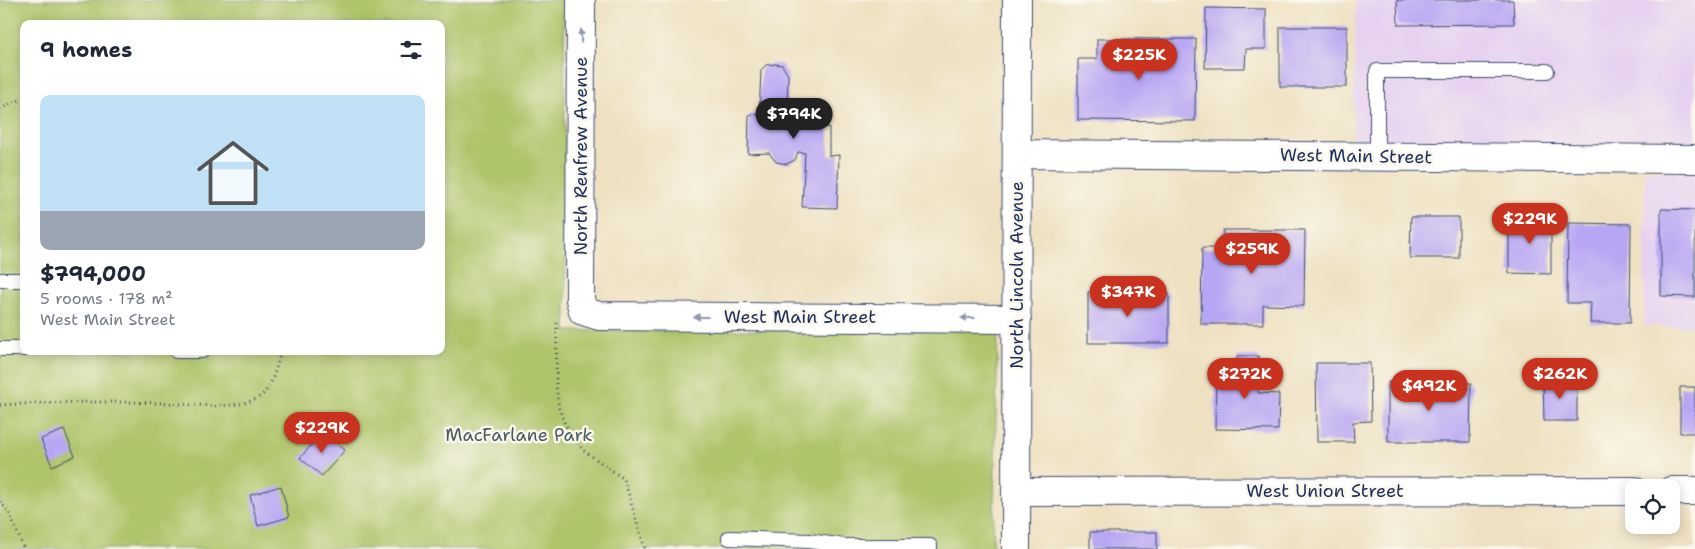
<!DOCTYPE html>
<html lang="en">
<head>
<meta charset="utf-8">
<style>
  body { margin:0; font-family:"Shantell Sans",sans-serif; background:#f6f6f7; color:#1f2937; height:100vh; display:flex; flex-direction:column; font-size:19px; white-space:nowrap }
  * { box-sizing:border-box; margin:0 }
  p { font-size:16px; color:#747a83 }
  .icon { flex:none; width:28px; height:28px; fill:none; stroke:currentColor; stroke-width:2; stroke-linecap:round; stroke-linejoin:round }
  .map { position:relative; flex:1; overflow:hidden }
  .drawer { position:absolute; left:20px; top:20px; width:425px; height:335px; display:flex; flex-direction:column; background:#fff; border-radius:10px; box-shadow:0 2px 12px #0003 }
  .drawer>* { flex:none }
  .fabs { position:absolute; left:1625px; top:479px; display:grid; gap:10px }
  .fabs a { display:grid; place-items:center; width:55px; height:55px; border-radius:10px; background:#fff; box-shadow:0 2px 12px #0003; font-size:25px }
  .price { position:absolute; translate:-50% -42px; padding:0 11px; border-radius:18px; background:#c8321e; color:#fff; font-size:16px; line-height:32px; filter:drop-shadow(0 1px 2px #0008) }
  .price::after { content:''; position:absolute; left:50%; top:30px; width:15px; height:11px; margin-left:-8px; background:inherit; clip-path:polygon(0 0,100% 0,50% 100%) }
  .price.on { background:#222; color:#fff }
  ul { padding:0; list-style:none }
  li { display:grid; align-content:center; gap:10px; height:265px; padding:0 20px }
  li span { display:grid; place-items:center; height:155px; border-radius:10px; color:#555 }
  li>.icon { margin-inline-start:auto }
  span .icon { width:90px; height:90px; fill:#fffc; stroke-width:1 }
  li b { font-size:21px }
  h2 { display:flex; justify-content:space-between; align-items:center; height:60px; padding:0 20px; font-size:21px }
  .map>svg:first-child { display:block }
  .built { fill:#e6d2f0 }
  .green { fill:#afc56a; stroke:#657a64; fill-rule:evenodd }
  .building { fill:#b7a6f3 }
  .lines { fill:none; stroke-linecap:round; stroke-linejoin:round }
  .service-casing { stroke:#3b4a6d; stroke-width:16 }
  .minor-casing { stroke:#3b4a6d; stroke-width:30 }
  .path { stroke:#3b4a6d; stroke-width:3; stroke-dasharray:1 4; stroke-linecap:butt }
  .service { stroke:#fff; stroke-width:14 }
  .minor { stroke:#fff; stroke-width:28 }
  .oneway { fill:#8d97ae }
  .labels { text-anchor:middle; stroke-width:5; stroke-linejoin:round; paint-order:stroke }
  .street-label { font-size:18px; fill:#1b2f5e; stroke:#fbf7ec }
  .park-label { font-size:18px; fill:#475c62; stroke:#fbf7ec }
</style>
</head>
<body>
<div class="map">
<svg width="1695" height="549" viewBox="0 0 1695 549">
  <rect width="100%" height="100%" fill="#fbf7ec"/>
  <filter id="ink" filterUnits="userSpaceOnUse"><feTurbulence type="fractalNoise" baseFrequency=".02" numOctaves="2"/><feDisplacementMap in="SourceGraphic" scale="10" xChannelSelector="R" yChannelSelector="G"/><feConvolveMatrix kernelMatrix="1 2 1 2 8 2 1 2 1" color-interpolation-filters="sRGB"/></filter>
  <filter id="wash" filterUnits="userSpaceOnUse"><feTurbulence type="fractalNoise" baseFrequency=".0096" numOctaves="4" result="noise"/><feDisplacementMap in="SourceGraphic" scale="20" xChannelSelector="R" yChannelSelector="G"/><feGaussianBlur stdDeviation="1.12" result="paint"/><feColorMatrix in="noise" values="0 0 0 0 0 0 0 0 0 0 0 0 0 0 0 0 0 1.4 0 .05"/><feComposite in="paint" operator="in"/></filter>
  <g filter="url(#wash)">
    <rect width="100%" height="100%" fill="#eee1c1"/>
    <path class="built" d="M 1356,0 L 1695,0 L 1695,146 L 1353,145 Z
      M 1645,171 L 1695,171 L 1695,327 L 1644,326 Z"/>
    <path class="green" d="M 0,0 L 564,0 L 566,331 L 998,329 L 993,549 L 0,549 ZM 24,24 L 441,24 L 441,351 L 24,351 Z"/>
    <g id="blocks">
      <path class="building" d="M 1397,0 L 1513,0 L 1514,24 L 1398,25 Z
        M 1206,8 L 1266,9 L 1266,49 L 1246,49 L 1245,68 L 1205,68 Z
        M 1280,27 L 1347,27 L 1347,87 L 1280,87 Z
        M 1097,39 L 1196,39 L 1195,121 L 1078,120 L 1078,59 L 1097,59 Z
        M 776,64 L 782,65 L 788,75 L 787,114 L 805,114 L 805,126 L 829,127 L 829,156 L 839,155 L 837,208 L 802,207 L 805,153 L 798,152 L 795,160 L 787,164 L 776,162 L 769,153 L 748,154 L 749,115 L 759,114 L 761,70 L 766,65 Z
        M 1661,209 L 1695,210 L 1695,297 L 1661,296 Z
        M 1509,216 L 1551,216 L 1551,274 L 1509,273 Z
        M 1411,217 L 1459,217 L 1459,258 L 1410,258 Z
        M 1568,223 L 1631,224 L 1630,323 L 1590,323 L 1591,303 L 1567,303 Z
        M 1223,230 L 1305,230 L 1304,306 L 1263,305 L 1263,324 L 1201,324 L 1202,248 L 1223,248 Z
        M 1088,292 L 1169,293 L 1169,343 L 1088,343 Z
        M 1237,356 L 1259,356 L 1258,393 L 1279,394 L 1278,430 L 1215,429 L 1216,374 L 1237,374 Z
        M 1316,363 L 1370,363 L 1371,421 L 1353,422 L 1354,442 L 1317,442 Z
        M 1543,379 L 1577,379 L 1577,421 L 1544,421 Z
        M 1388,382 L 1471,383 L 1470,442 L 1388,442 Z
        M 1680,387 L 1695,387 L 1695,433 L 1680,433 Z
        M 64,430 L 75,456 L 52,466 L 41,439 Z
        M 323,432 L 345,450 L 322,476 L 300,458 Z
        M 281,486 L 289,517 L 258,526 L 250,495 Z
        M 1090,532 L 1157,532 L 1157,549 L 1090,549 Z"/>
    </g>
  </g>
  <g filter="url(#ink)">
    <use href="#blocks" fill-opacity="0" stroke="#3b4a6d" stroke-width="1"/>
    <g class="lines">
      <defs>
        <path id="service" d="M 1377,156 L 1377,71 L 1547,71
          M 0,280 L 24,280
          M 0,349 L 24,349
          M 176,351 L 202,351
          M 729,538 L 809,541 L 844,546 L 930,546 L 930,549"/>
        <path id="minor" d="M 581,0 L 580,299 L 583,311 L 599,316 L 1017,319
          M 1018,154 L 1695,159
          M 1671,491 L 1695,491
          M 1016,492 L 1634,491
          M 1016,549 L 1017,0"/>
      </defs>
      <use href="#service" class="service-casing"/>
      <use href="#minor" class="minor-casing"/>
      <path class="path" d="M 0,109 L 24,98
        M 557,323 L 556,386 L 559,408 L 565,424 L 583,450 L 624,479 L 645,549
        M 0,405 C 54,402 109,401 164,403 C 189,404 214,408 239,404 C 247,403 258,399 264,393 C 273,384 277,364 281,351
        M 0,502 L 9,512 L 24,549"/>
      <use href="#service" class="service"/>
      <use href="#minor" class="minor"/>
    </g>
    <defs><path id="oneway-solid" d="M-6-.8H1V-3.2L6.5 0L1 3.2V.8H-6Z" transform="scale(1.25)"/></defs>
    <g class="oneway">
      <use href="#oneway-solid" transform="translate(581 36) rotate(-90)"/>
      <use href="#oneway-solid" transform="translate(701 317) rotate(-180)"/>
      <use href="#oneway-solid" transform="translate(968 318) rotate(-180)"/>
    </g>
  </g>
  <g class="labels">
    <g class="street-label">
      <text transform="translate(581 156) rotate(-90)" y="6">North Renfrew Avenue</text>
      <text transform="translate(1356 156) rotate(1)" y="6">West Main Street</text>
      <text transform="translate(1017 275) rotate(-90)" y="6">North Lincoln Avenue</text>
      <text x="800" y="323">West Main Street</text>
      <text x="1325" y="497">West Union Street</text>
    </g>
    <g class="park-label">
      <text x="519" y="441">MacFarlane Park</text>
    </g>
  </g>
</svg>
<div class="fabs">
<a><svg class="icon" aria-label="locate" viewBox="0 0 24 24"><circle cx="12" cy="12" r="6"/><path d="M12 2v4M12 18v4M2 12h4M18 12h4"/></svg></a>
</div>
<b class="price" style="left:1139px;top:81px">$225K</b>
<b class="price on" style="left:794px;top:140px">$794K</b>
<b class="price" style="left:1530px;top:245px">$229K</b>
<b class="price" style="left:1252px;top:275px">$259K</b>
<b class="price" style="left:1128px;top:318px">$347K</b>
<b class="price" style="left:1245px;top:400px">$272K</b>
<b class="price" style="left:1560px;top:400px">$262K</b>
<b class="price" style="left:1429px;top:412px">$492K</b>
<b class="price" style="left:322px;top:454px">$229K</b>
<section class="drawer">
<h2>9 homes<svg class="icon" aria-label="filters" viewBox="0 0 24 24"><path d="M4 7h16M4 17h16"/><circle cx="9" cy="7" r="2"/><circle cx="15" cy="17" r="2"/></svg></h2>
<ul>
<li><span style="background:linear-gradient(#bfe0f5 75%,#9aa5b1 0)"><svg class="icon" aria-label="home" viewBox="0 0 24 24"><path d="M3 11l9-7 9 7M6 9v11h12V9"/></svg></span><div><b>$794,000</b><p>5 rooms · 178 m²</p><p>West Main Street</p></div></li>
</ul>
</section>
</div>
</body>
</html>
